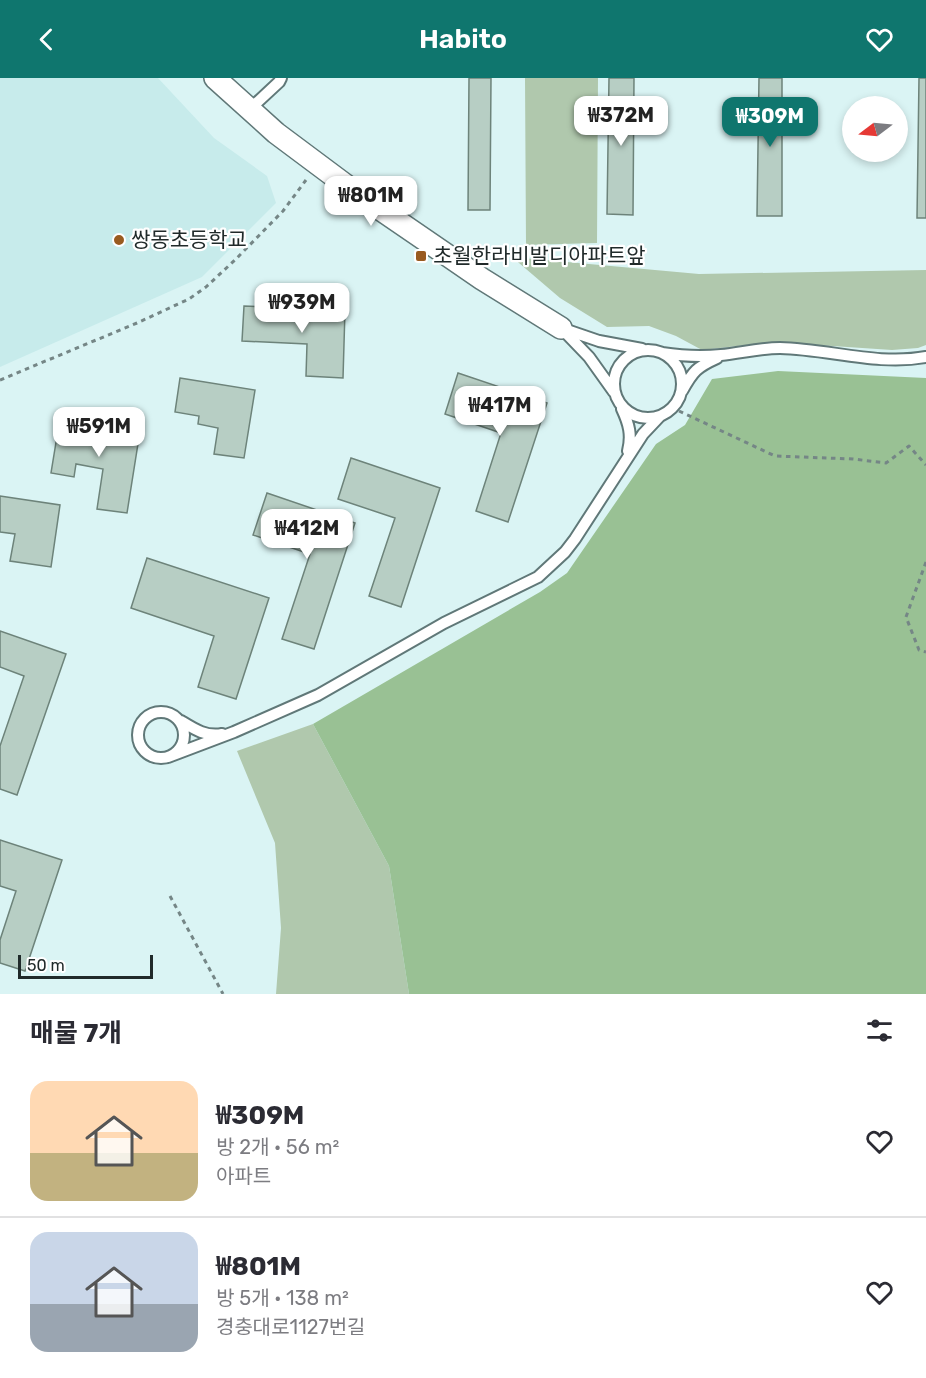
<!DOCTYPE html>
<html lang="ko">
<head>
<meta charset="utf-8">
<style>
  body { margin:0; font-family:Rubik,"Noto Sans KR",sans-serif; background:#f7f7f7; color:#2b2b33; height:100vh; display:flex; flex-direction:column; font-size:22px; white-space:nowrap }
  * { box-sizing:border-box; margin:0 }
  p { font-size:20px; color:#7c7c81 }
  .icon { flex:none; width:33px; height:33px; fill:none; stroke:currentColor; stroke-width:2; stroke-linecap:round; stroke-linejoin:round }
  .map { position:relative; height:916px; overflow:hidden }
  .drawer { display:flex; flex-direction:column; background:#fff; flex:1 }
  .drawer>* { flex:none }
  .needle { width:39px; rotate:254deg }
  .controls { position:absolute; left:842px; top:18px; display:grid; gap:12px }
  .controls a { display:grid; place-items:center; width:66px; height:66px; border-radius:50%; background:#fff; box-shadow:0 3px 9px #0003; font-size:30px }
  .scale { position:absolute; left:18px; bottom:15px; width:135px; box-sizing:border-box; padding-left:6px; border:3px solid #202a2a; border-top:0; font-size:16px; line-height:21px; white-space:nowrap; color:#202a2a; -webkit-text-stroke:4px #fff; paint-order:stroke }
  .price { position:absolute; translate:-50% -51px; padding:0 14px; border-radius:12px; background:#fff; color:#222; font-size:20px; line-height:39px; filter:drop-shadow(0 2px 3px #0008) }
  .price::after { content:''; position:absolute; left:50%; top:36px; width:18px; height:14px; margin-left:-9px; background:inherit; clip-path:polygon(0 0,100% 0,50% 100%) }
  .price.active { background:#0f766e; color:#fff }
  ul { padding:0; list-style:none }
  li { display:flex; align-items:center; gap:18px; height:150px; padding:0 30px }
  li+li { border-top:2px solid #e1e1e2 }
  li span { display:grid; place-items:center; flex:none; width:168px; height:120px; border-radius:18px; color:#555 }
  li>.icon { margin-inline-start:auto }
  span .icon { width:72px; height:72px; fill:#fffc; stroke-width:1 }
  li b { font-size:26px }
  h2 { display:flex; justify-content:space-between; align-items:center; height:72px; padding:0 30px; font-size:26px }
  header { display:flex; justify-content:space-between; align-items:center; height:78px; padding:0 30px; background:#0f766e; color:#fff; font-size:27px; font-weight:600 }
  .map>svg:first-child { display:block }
  .built { fill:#c7ebeb }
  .green { fill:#b0c8ad }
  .forest { fill:#99c194 }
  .building { fill:#b7cec4; stroke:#6d837a; stroke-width:1.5 }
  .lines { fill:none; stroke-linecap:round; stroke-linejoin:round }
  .service-casing { stroke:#607878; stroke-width:14 }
  .minor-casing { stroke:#607878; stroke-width:24 }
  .path { stroke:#758686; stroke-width:3; stroke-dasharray:4.5 4.5; stroke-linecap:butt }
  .service { stroke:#fff; stroke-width:10 }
  .minor { stroke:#fff; stroke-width:21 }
  .poi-dot { fill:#995b20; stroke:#fff; stroke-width:2 }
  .labels { text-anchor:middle; stroke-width:4.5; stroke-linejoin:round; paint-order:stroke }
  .poi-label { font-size:21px; fill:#202a2a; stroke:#fff; text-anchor:start }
</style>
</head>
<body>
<header><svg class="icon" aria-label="back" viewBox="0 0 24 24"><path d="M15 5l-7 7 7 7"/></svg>Habito<svg class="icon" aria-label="heart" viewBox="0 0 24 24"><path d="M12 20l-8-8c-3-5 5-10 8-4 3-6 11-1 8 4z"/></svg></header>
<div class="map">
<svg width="926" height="916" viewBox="0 0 926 916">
  <rect width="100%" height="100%" fill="#daf4f4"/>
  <path class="built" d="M 0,0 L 158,0 L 214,60 L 267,98 L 276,125 L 202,199 L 0,289 Z"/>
  <path class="green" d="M 525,0 L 598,0 L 597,165 L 526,167 Z
    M 512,179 L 699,196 L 926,192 L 926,267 L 918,270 L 892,272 L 773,264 L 702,272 L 676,258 L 649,248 L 607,249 L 560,220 Z
    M 313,646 L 389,788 L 409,916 L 276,916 L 281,850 L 275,765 L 237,673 Z"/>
  <path class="forest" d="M 778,293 L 926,300 L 926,916 L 409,916 L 389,788 L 313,646 L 540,514 L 567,495 L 656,366 L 685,347 L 712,301 Z"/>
  <path class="building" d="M 469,0 L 491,0 L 490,132 L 468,132 Z
    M 609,0 L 634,0 L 633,137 L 607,136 Z
    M 759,0 L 782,0 L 782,138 L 757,138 Z
    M 919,0 L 926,0 L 926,140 L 917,140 Z
    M 244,228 L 345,232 L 343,300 L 306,298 L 307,266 L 242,263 Z
    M 458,295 L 547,325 L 508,444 L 476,433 L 501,355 L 445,336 Z
    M 180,300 L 255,312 L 244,380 L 214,376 L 218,350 L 198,346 L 199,338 L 175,334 Z
    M 60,340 L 140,353 L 127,435 L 97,431 L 103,391 L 76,386 L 74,399 L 51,395 Z
    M 351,380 L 440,410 L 401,529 L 369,518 L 395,440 L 338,421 Z
    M 267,415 L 355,445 L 314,571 L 282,561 L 310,476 L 253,457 Z
    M 0,418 L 60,427 L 51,489 L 10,483 L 15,456 L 0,454 Z
    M 147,480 L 269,520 L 236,621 L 198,609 L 214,558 L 131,530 Z
    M 0,553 L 66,576 L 17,717 L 0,711 L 0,668 L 24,598 L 0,589 Z
    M 0,762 L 62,782 L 25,893 L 0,885 L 0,862 L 16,813 L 0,808 Z"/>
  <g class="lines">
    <defs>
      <path id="service" d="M 250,31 L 279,4 L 281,0
        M 561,250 L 599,263 L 642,271
        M 563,252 L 589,279 L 614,314
        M614 306a34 34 0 1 1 68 0a34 34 0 1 1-68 0Z
        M 662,275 C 682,278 701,279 721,277 C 741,275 760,270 780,270 C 829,271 878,288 926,279
        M 682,313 C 693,293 697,289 717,280
        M 622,331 C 629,346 632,357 628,373
        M138 657a23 23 0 1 1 46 0a23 23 0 1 1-46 0Z
        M 181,643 C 194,651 206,659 222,656
        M 168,679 L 234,654 L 318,617 L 444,545 L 538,499 L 565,474 L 575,461 L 643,356 L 660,338"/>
      <path id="minor" d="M 215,0 L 276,55 L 355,114 L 482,201 L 561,250"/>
    </defs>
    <use href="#service" class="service-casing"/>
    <use href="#minor" class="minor-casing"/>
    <path class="path" d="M 0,302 L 137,245 L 189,221 L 206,209 L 236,181 L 283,133 L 306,102
      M 679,333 L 775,378 L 853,381 L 886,385 L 909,368 L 926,387
      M 926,484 L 906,539 L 919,572 L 926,574
      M 170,818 L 223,916"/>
    <use href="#service" class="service"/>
    <use href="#minor" class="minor"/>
  </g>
  <g class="poi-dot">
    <circle cx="119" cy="162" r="6"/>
    <rect x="415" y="172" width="12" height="12" rx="3"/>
  </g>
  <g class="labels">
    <g class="poi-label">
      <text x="131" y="169">쌍동초등학교</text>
      <text x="433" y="185">초월한라비발디아파트앞</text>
    </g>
  </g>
</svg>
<div class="controls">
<a><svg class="needle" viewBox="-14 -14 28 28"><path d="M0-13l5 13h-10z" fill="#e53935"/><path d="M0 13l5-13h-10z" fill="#7c7c81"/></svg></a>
</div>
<div class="scale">50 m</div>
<b class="price" style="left:621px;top:69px">₩372M</b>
<b class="price active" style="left:770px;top:70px">₩309M</b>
<b class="price" style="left:371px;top:149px">₩801M</b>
<b class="price" style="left:302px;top:256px">₩939M</b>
<b class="price" style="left:500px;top:359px">₩417M</b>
<b class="price" style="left:99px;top:380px">₩591M</b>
<b class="price" style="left:307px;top:482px">₩412M</b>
</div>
<section class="drawer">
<h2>매물 7개<svg class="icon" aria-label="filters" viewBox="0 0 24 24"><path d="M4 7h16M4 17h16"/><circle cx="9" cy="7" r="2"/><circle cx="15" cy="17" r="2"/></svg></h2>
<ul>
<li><span style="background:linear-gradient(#ffd9b3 60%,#c2b280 0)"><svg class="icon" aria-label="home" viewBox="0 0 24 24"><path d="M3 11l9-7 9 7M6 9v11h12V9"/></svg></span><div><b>₩309M</b><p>방 2개 · 56 m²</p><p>아파트</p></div><svg class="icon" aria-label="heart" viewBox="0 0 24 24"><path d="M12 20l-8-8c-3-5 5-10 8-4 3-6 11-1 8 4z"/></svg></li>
<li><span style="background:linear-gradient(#c9d6e8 60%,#9aa5b1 0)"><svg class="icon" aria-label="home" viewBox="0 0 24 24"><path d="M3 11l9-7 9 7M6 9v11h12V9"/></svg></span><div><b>₩801M</b><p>방 5개 · 138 m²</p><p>경충대로1127번길</p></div><svg class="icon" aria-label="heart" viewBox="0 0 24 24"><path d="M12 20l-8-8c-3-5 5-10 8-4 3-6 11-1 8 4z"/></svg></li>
</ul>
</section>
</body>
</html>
